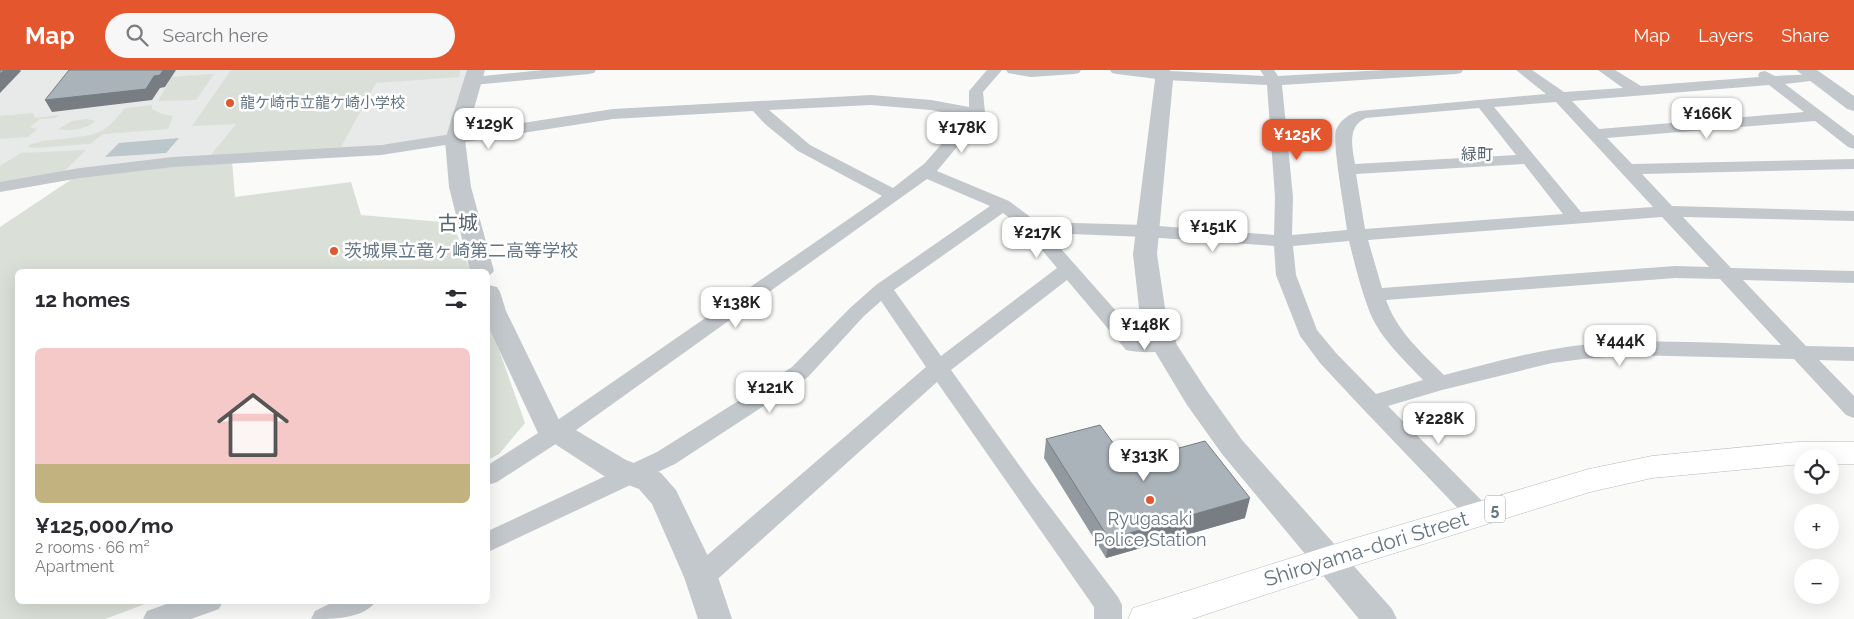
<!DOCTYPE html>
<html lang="en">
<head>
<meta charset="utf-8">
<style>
  body { margin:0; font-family:Raleway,"Noto Sans JP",sans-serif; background:#f7f7f7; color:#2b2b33; height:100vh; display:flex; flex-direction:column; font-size:19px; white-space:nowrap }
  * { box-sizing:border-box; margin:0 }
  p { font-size:16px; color:#7c7c81 }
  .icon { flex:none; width:28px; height:28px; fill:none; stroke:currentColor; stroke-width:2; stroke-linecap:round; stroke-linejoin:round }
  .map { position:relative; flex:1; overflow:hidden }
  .drawer { position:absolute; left:15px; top:199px; width:475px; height:335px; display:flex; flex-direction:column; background:#fff; border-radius:8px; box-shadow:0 5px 20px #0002 }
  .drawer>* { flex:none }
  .tools { position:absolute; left:1794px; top:379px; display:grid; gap:10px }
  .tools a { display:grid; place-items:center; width:45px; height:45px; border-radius:50%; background:#fff; box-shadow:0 5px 20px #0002; font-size:25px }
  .price { position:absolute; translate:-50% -42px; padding:0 11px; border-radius:10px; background:#fff; color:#222; font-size:16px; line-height:32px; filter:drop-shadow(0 1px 2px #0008) }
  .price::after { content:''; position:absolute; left:50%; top:30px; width:15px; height:11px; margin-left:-8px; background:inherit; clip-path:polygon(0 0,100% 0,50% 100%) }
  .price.selected { background:#e4572e; color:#fff }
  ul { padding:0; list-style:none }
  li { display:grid; align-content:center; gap:10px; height:265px; padding:0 20px }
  li span { display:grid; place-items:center; height:155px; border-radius:8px; color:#555 }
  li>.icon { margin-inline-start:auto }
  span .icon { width:90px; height:90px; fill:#fffc; stroke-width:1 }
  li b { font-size:21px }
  h2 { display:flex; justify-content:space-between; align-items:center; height:60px; padding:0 20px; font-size:21px }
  header { display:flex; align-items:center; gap:30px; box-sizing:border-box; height:70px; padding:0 25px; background:#e4572e; color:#fff }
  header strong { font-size:24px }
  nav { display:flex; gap:28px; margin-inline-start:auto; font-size:18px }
  .search { width:350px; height:45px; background:#f7f7f7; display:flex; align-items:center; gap:12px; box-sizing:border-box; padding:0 18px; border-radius:28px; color:#7c7c81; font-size:19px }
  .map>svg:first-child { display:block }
  .built { fill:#e8e9e9 }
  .green { fill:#dadfd7 }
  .water { fill:#bbc7cb }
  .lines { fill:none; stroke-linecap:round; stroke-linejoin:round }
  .primary-casing { stroke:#b5babe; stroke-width:1 }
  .minor { fill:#c3c8cc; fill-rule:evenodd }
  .tertiary { fill:#c3c8cc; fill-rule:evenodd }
  .primary { fill:#fff; fill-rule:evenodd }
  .wall { fill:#929a9f }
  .shaded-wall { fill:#777d82 }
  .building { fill:#aab3b9; stroke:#777d82 }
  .poi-dot { fill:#e4572e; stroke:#fff; stroke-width:2 }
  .labels { text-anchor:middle; stroke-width:5; stroke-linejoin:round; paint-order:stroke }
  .far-poi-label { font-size:15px; fill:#657683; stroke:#fff; text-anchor:start }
  .far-quarter-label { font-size:16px; fill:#57646e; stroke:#fff }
  .shield { fill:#fff; stroke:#939fa8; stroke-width:1 }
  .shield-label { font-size:16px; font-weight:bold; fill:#657683 }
  .poi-label { font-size:18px; fill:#657683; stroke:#fff; text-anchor:start }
  .quarter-label { font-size:20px; fill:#57646e; stroke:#fff }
  .near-street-label { font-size:21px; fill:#657683; stroke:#fff }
</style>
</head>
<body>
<header>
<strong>Map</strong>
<div class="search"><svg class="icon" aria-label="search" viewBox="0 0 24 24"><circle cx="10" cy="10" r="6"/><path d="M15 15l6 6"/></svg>Search here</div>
<nav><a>Map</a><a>Layers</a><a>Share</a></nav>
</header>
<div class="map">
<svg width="1854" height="549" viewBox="0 0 1854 549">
  <rect width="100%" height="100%" fill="#fafaf8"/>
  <path class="built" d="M 0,0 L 470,0 L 446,68 L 0,114 Z"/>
  <path class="green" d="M 231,0 L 460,0 L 459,7 L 376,13 L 341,77 L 211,85 L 236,54 L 192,56 Z
    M 209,4 L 214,4 L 196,30 L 158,31 L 172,7 Z
    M 152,35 L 152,39 L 162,44 L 173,46 L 168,59 L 103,64 L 90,74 L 33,78 L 27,76 C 48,66 90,71 106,58 C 113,53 119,45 125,38 Z
    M 33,43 L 35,48 L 59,45 L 55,48 L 40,49 L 30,57 L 37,59 L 28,67 L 0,69 L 0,46 Z
    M 87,49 L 95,51 C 88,59 68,62 58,59 L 72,51 Z
    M 86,80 L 62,103 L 0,114 L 0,96 L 21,83 Z
    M 232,91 L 235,127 L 351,112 L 361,145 L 453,153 L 470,201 L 18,201 L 18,531 L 153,531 L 105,549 L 0,549 L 0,157 L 78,105 Z
    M 488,249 L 525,353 L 499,384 L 488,390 Z"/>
  <path class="water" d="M 179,68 L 166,83 L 105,87 L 119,73 Z"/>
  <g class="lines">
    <defs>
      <path id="primary" d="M 1797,372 L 1854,372 L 1854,394 L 1830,394 L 1830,388 L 1802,388 L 1802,394 L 1652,408 L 1590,422 L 1331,503 L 1192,549 L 1128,549 L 1133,538 L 1146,534 L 1329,476 L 1589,399 L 1652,386 Z"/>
    </defs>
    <use href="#primary" class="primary-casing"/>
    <path class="minor" d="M 543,0 L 596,0 L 594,3 L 589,4 L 473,15 L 468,14 L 466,11 L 468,8 L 473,7 Z
      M 987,0 L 1002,0 L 983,22 L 985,43 L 937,101 L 1009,131 L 1037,152 L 1146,155 L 1274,165 L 1275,127 L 1267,15 L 1165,10 L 1117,4 L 1112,3 L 1110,0 L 1152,0 L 1264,6 L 1260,0 L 1274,0 L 1278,6 L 1384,0 L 1463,0 L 1461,3 L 1456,4 L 1282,15 L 1293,127 L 1292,165 L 1347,160 C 1345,142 1332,74 1336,60 C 1340,50 1349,44 1359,41 L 1546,24 L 1516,0 L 1532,0 L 1564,22 L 1623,18 L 1598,0 L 1615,0 L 1641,16 L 1759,7 L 1758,5 L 1760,2 L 1765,1 L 1775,6 L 1819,4 L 1821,7 L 1819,10 L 1785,14 L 1854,66 L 1854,79 L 1848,77 L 1815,51 L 1607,68 L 1632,94 L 1854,89 L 1854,99 L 1642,104 L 1672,136 L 1854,141 L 1854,151 L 1683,147 L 1731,198 L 1854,201 L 1854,213 L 1743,210 L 1806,276 L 1854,277 L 1854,291 L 1819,290 L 1854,326 L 1854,348 L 1846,345 L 1794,289 L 1631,285 L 1583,289 L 1552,293 L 1442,320 L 1388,336 L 1488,437 L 1492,444 L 1488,451 L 1479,454 L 1470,451 L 1362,338 L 1320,293 L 1300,266 L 1276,205 L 1274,176 L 1146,167 L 1047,163 L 1140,268 L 1172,270 L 1175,275 L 1172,280 C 1158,283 1140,283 1126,280 L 1067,210 L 951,300 L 1032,413 L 1118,527 L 1122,535 L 1122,549 L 1094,549 L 1094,537 L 937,312 L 711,515 L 701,518 L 691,515 L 687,507 L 691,499 L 926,297 L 881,231 L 864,246 L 808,307 L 675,394 L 488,482 L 488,461 L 657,382 L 792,297 L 850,238 L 876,215 L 990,136 L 927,109 L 565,368 L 497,412 L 488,415 L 488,395 L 549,356 L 882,126 L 798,81 L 765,54 L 753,41 L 613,49 L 381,85 L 173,97 L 80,108 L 0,122 L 0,112 L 80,98 L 173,87 L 381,75 L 613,39 L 871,25 L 931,30 L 969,37 L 969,21 ZM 1769,15 L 1804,42 L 1599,59 L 1572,31 ZM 1556,32 L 1653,137 L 1581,142 L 1494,37 ZM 871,35 L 931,40 L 966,46 L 925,93 L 893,118 L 810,75 L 769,40 ZM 1479,38 L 1516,85 L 1355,94 C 1352,77 1347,56 1366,48 ZM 1524,94 L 1563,144 L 1365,159 L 1356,104 ZM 1003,143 L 1026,161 L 1057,198 L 941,286 L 894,220 ZM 1662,147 L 1709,197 L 1675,196 L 1382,218 L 1368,170 ZM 1349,171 C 1355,195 1361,220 1370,243 C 1381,269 1404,290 1423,310 L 1376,324 L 1336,283 L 1317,260 L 1296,205 L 1293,176 ZM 1675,208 L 1720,209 L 1781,275 C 1715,273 1648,268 1582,275 C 1535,280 1489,294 1444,305 C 1421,282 1397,261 1386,230 Z
      M 1006,0 L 1081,0 L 1079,3 L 1074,4 L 1031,7 L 1008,3 Z
      M 175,531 L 223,531 L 219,539 L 191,549 L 143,549 L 147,541 Z
      M 335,531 L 376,531 C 364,549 333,549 311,549 L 315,541 Z"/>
    <path class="tertiary" d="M 467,0 L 485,0 L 465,70 L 471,117 L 494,201 L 488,207 L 488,201 L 470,201 L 449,117 L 445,70 Z
      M 1152,0 L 1170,0 L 1173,10 L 1157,184 L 1165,238 L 1177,275 L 1207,321 L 1242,370 L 1392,539 L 1397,549 L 1359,549 L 1222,384 L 1187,335 L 1151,275 L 1139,238 L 1133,184 L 1155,10 Z
      M 1796,0 L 1817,0 L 1854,26 L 1854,41 L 1847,39 Z
      M 488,215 L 497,217 L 500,222 L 506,241 L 559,350 L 626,390 L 661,403 L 676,420 L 718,507 L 732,549 L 698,549 L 684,507 L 652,434 L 639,419 L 604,406 L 538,363 L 488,256 Z"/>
    <use href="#primary" class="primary"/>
  </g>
  <path class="wall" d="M 1046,369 L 1127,392 L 1245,448 L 1106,488 L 1044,388 Z"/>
  <path class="shaded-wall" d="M 4,0 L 20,0 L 21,1 L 0,23 L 0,4 Z
    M 163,0 L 176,0 L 165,17 L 160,18 L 152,30 L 52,42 L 45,30 Z
    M 1250,428 L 1245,448 L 1106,488 L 1109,469 Z"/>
  <path class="building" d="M 0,0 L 4,0 L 0,4 Z
    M 69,0 L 163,0 L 160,5 L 154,6 L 146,19 L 45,30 Z
    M 1100,355 L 1127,392 L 1205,371 L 1250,428 L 1109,469 L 1046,369 Z"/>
  <g class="poi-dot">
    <circle cx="230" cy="33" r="5"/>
    <circle cx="334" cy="181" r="5"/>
    <circle cx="1150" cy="430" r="5"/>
  </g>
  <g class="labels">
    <g class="far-poi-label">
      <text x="240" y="38">龍ケ崎市立龍ケ崎小学校</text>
    </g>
    <g class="far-quarter-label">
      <text x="1477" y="90">緑町</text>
    </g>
    <rect class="shield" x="1485" y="425.5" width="20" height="27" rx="4"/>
    <g class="shield-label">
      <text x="1495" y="445">5</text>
    </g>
    <g class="poi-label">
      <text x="344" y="187">茨城県立竜ヶ崎第二高等学校</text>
      <text x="1150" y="455" text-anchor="middle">Ryugasaki<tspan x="1150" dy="21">Police Station</tspan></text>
    </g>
    <g class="quarter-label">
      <text x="458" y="160">古城</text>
    </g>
    <g class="near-street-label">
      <text transform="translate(1366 479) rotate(-17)" y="7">Shiroyama-dori Street</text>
    </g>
  </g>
</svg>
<div class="tools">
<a><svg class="icon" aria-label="locate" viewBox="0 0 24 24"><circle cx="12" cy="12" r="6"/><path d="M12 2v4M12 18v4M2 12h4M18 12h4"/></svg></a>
<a>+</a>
<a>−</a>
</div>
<b class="price" style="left:1707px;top:70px">¥166K</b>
<b class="price" style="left:489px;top:80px">¥129K</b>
<b class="price" style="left:962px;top:84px">¥178K</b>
<b class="price selected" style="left:1297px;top:91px">¥125K</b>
<b class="price" style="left:1213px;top:183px">¥151K</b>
<b class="price" style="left:1037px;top:189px">¥217K</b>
<b class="price" style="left:736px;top:259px">¥138K</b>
<b class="price" style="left:1145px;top:281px">¥148K</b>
<b class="price" style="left:1620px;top:297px">¥444K</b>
<b class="price" style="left:770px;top:344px">¥121K</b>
<b class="price" style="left:1439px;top:375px">¥228K</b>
<b class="price" style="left:1144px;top:412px">¥313K</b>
<section class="drawer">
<h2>12 homes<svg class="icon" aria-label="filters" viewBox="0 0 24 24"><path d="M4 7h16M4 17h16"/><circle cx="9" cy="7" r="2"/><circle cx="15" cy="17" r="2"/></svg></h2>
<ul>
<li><span style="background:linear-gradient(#f6c9c9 75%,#c2b280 0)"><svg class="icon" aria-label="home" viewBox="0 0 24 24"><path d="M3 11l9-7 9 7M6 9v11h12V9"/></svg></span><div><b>¥125,000/mo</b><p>2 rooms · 66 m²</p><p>Apartment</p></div></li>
</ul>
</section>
</div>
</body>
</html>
